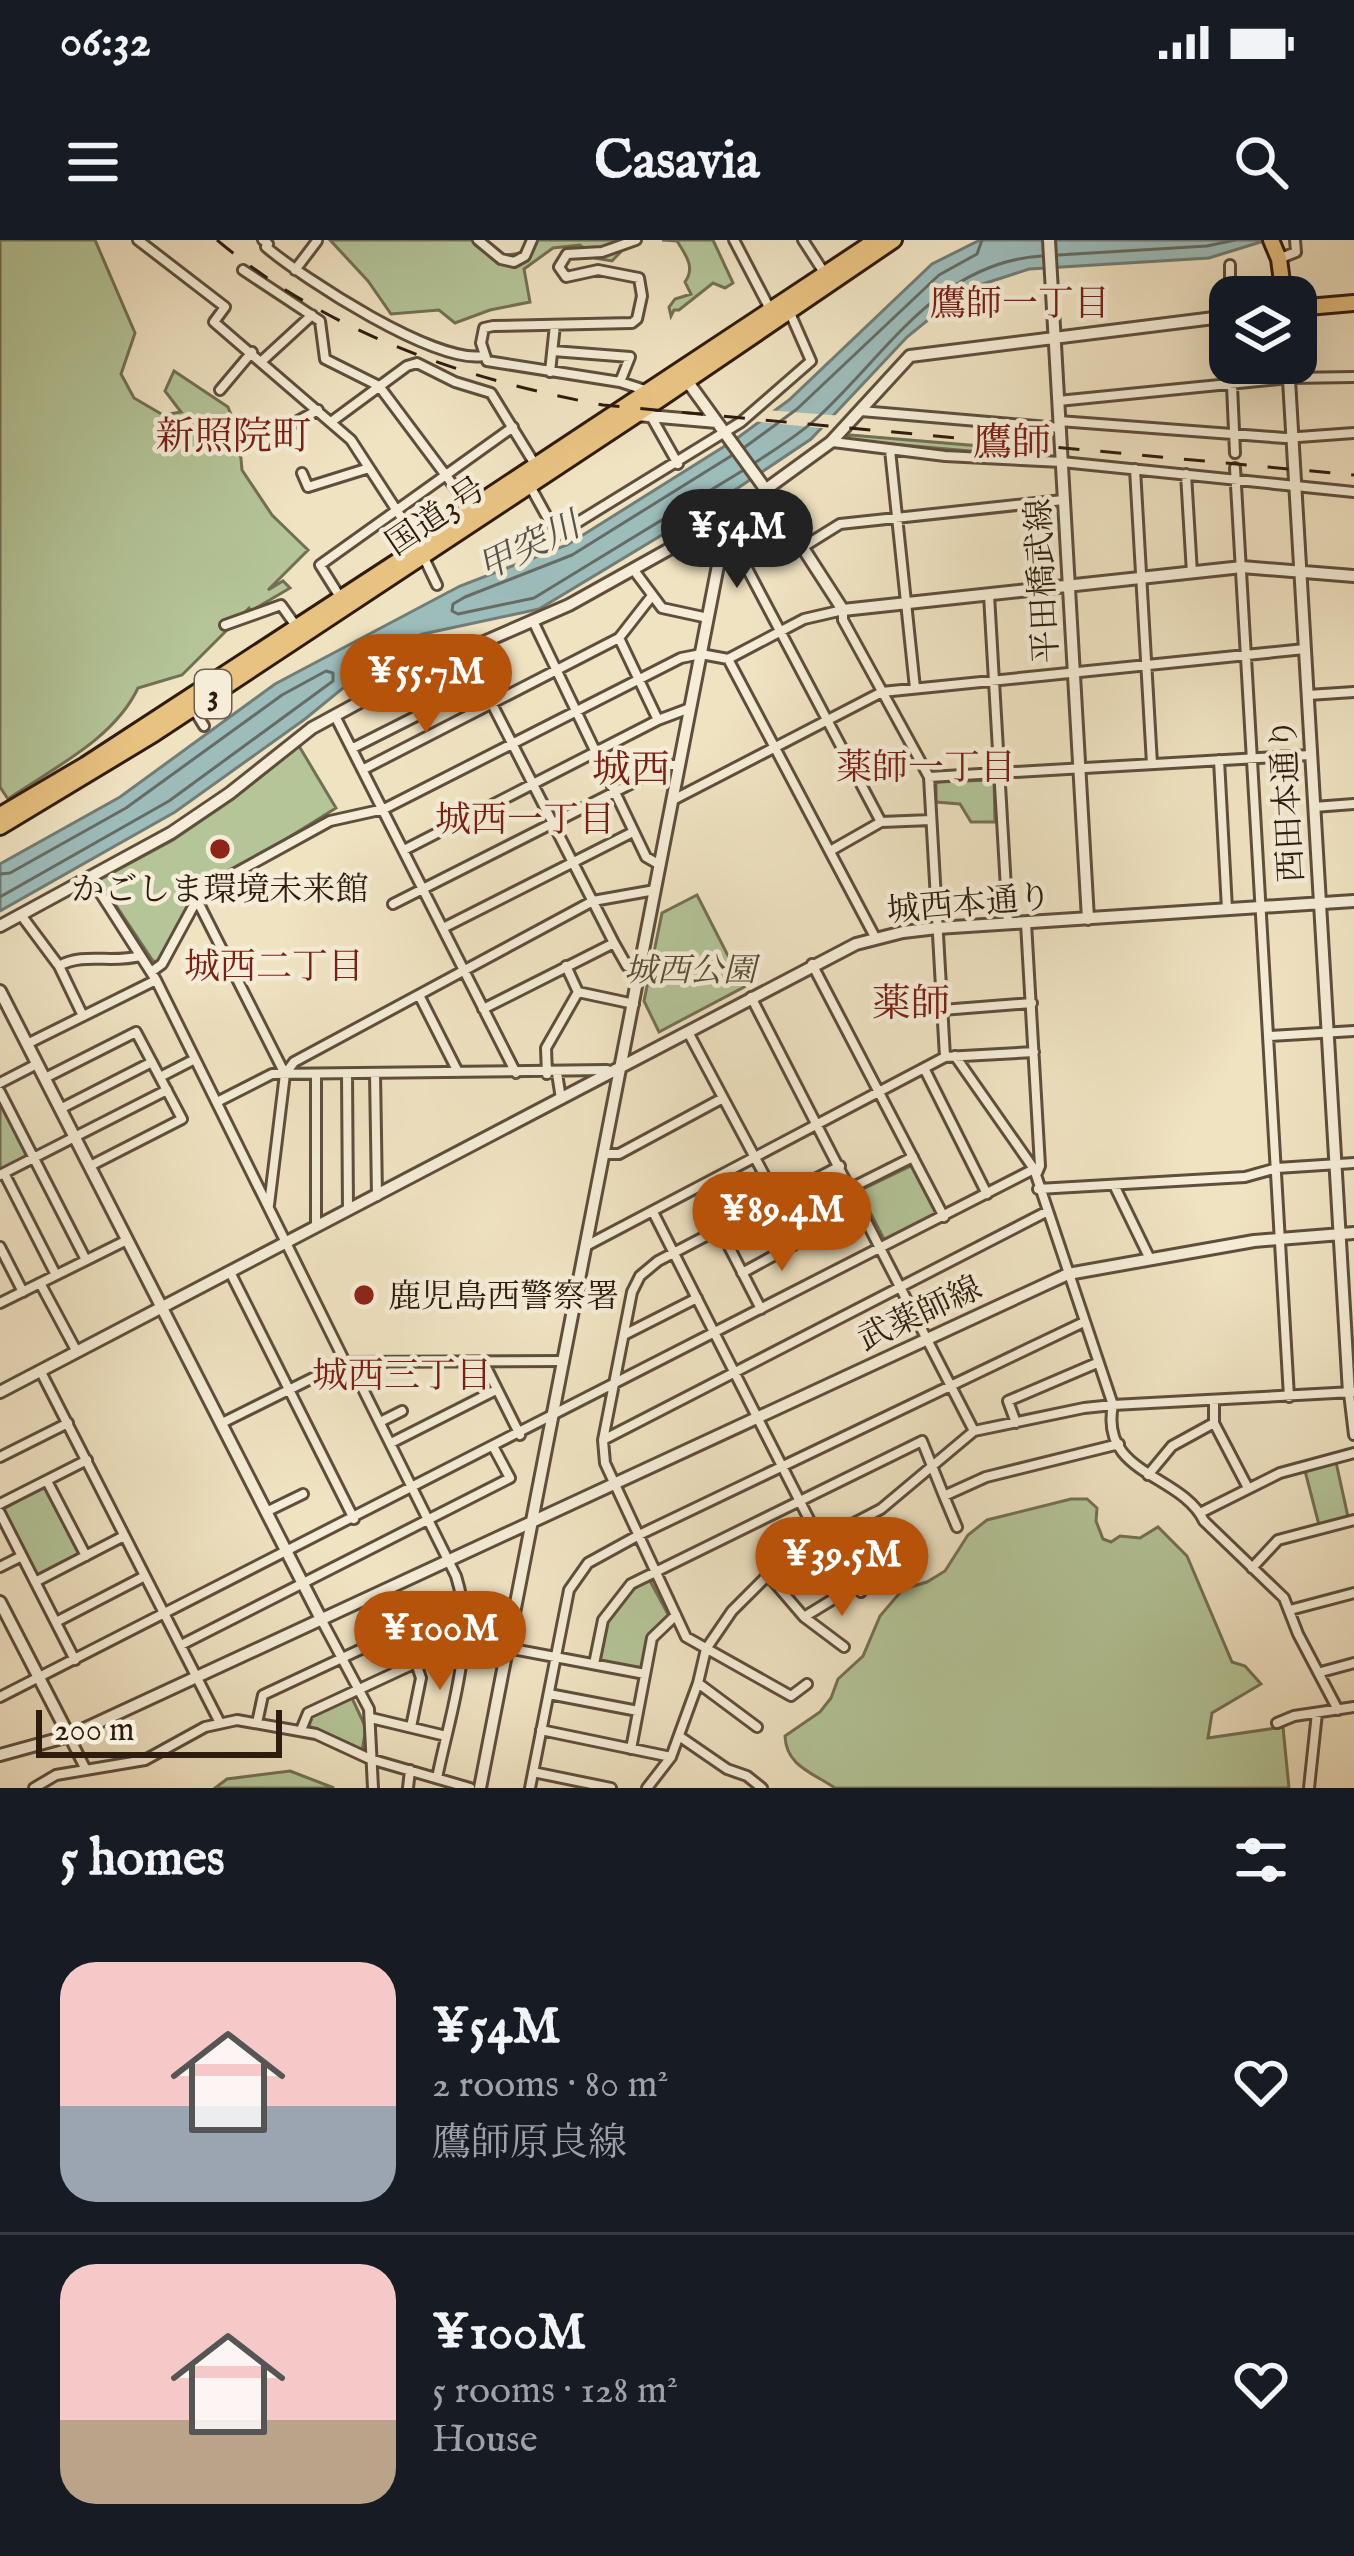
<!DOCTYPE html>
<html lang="en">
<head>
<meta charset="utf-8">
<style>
  body { margin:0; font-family:"IM FELL English","Noto Serif JP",serif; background:#20242c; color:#f1f3f6; height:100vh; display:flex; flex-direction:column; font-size:45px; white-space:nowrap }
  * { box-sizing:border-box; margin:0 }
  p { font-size:39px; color:#9ea1a6 }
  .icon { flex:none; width:66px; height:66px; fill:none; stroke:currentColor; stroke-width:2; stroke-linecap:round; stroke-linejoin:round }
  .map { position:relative; height:1548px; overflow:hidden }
  .side { display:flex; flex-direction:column; background:#171b24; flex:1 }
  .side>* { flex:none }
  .fabs { position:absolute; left:1209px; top:36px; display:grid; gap:24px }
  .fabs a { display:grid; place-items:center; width:108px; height:108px; border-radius:24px; background:#171b24; box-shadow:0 12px 48px #0002; font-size:60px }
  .scale { position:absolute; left:36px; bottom:30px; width:246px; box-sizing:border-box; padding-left:12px; border:6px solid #2f1c0f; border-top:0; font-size:33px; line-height:42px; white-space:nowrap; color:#2f1c0f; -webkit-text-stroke:9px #f5edd7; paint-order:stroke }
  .price { position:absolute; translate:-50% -102px; padding:0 27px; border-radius:42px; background:#b45309; color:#fff; font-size:39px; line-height:78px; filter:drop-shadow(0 3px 6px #0008) }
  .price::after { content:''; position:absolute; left:50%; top:72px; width:36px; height:27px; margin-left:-18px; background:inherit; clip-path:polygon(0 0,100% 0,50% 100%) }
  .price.selected { background:#222; color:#fff }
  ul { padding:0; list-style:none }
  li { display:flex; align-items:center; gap:36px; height:300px; padding:0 60px }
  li+li { border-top:3px solid #363941 }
  li span { display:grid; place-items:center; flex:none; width:336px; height:240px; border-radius:36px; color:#555 }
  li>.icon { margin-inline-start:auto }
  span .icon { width:144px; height:144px; fill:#fffc; stroke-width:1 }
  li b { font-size:51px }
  h2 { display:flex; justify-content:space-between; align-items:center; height:144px; padding:0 60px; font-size:51px }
  .status { display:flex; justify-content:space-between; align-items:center; height:84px; padding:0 60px; background:#171b24; direction:ltr }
  .status svg { height:33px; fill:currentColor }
  header { display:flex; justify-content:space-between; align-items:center; height:156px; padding:0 60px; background:#171b24; font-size:54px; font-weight:800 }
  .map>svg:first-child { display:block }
  .green { fill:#b4c598; stroke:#727054; stroke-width:3 }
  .water { fill:#9dbdbb; stroke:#717d76; stroke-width:3 }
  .pier { fill:#f0e3c2 }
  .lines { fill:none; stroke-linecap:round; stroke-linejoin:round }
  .shore { stroke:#666c65; stroke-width:3 }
  .minor-casing { stroke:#5f4e3c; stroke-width:14 }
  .tertiary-casing { stroke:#5f4e3c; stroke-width:16 }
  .primary-casing { stroke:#2f1c0f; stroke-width:20 }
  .trunk-casing { stroke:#2f1c0f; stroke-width:20 }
  .minor { stroke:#f5edd7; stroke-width:8 }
  .tertiary { stroke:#f5edd7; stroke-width:10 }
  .primary { stroke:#e8c281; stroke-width:14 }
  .trunk { stroke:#e8c281; stroke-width:14 }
  .rail { stroke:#2f1c0f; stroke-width:3; stroke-dasharray:21 21; stroke-linecap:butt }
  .poi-dot { fill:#8f2418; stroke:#f5edd7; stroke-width:4.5 }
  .labels { text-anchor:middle; stroke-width:9; stroke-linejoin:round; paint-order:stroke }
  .shield { fill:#f5edd7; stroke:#6a5b4b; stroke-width:3 }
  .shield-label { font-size:30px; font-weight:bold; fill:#2f1c0f }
  .street-label { font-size:33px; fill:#2f1c0f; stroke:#f5edd7 }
  .poi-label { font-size:33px; fill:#2f1c0f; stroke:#f5edd7 }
  .park-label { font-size:33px; font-style:italic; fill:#574f38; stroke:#f5edd7 }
  .neighbourhood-label { font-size:36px; fill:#7a1f14; stroke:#f5edd7 }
  .water-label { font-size:36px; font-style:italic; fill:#56544b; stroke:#f5edd7 }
  .quarter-label { font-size:39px; fill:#7a1f14; stroke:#f5edd7 }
</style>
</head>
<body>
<div class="status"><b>06:32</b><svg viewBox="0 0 49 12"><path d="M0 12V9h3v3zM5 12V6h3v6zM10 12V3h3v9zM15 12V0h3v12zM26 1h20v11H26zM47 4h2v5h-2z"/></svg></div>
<header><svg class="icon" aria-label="menu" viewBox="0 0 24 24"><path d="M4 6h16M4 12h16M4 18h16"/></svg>Casavia<svg class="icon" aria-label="search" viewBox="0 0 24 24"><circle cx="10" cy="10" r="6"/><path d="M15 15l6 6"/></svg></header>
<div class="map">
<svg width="1354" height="1548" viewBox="0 0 1354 1548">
  <rect width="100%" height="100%" fill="#f0e3c2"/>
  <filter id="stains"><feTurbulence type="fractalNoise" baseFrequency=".00167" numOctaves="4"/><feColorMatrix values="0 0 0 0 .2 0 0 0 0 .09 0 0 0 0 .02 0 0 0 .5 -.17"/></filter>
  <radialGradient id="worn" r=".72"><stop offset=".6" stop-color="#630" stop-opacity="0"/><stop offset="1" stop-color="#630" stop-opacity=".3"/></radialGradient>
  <path class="green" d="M 0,0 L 95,0 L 135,93 L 121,134 L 134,158 L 163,175 L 181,172 L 165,151 L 174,131 L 228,167 L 239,196 L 242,230 L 272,275 L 308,310 L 268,350 L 283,341 L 290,348 L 251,371 L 249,368 L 182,435 L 138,448 C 114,499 53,528 8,559 L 0,547 Z
    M 330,0 L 480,0 L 498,16 L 522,13 L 537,0 L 632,0 L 612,21 L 595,18 L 580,5 L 553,8 L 524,29 L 530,62 L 490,70 L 455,83 L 439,70 L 391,74 L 368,41 Z
    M 662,0 L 713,0 L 733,43 L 725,48 L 713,43 L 679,70 L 674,70 L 671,76 L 669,67 L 675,59 L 691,54 L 685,42 C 696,27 685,14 677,1 Z
    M 850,195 L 1015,209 L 1015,215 L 846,200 Z
    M 299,506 L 336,568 L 193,657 L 160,722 L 153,721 L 99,640 L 173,600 L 233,559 Z
    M 994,540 L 995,582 L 971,582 L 960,564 L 936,562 L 936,542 Z
    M 697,655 L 744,747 L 659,792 L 644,761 L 662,673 Z
    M 0,861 L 26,914 L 26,917 L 0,931 Z
    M 913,925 L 938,974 L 885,1001 L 859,951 Z
    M 1336,1222 L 1348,1277 L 1319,1285 L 1305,1231 Z
    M 43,1246 L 48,1247 L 81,1311 L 80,1316 L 40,1336 L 35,1336 L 2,1270 Z
    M 1071,1259 L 1087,1259 L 1097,1268 L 1096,1281 L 1103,1299 L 1111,1302 L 1120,1296 L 1140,1298 L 1158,1287 L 1187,1316 L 1232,1422 L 1245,1426 L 1261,1444 L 1212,1473 L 1208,1498 L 1283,1487 L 1289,1548 L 835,1548 C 813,1533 786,1526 785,1496 L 820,1472 L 831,1458 L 838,1439 L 863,1416 L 880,1376 L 903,1349 L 927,1342 L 945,1331 L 968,1295 L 987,1280 Z
    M 649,1339 L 669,1376 L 651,1392 L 643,1428 L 600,1423 C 596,1388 619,1355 649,1339 Z
    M 351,1456 L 366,1488 L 362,1511 L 307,1485 L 311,1475 Z
    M 290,1531 L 334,1548 L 215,1548 L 227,1539 Z"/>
  <path class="water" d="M 980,0 L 1267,0 L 1209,18 L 1029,29 L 983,44 L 945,66 L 907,97 L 811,199 L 720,260 L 539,369 L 423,394 L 397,404 L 305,479 L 175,572 L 0,671 L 0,624 L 120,557 L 275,444 L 460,346 L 567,305 L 736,199 L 789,160 L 932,24 Z"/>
  <path class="pier" d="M 766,170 L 844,176 L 832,189 L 750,181 Z"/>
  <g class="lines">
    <path class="shore" d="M 1058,15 L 1207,6 L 1235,0
      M 745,207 L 797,169 L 939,35 L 977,14 L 982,0
      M 731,216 L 572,315 L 465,357 L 453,364 L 452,371 L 458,374 L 534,358 L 742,231
      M 756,222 C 777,208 799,195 817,178 C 886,115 938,22 1042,16
      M 0,634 L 10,633 L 126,568 L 282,455 L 326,431 L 333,433 L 333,441 L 169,561 L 0,657"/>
    <defs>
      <path id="minor" d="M 138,0 L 225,67 L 214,82 L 351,200 L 414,297 L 437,345
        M 263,0 L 268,4 L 266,7 C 304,39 435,124 483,116
        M 478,0 L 501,19 L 514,22 L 525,16 L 532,0
        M 636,0 L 602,12 L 567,14 L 559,27 L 566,37 L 598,30 L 639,38 L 642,56 L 637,79 L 632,83 L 493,86 L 484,88 L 481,103 L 487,121 L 620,142 L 645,150
        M 734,0 L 771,71
        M 803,0 L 825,34
        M 1281,18 L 1296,12 L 1295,0
        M 1230,25 L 1230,111
        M 243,30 L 320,81 L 325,119 L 379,146 L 471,269
        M 295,30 L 317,1
        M 553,111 L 630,117 L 620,142
        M 263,120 L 312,75
        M 1231,123 L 1235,213
        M 550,132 L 555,85
        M 220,150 L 252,112
        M 1058,161 L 1289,138 L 1354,137
        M 861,171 L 1060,188
        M 652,178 L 678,224
        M 1059,181 L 1285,198 L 1354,193
        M 331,182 L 407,126 L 417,123 L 455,142 L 491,153 L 536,226
        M 265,199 L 318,170
        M 833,202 L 945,216 L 1062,222 L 1354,252
        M 890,210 L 915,448
        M 1235,228 L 1289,1157
        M 1135,229 L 1152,524
        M 302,233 L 308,247 L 369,228
        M 1186,234 L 1192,333
        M 530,246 L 557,295 L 741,182 L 811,121 L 790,73
        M 731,298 L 881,582 L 931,580
        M 803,307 L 840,284 L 1063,260
        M 633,329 L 662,368 L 708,378
        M 989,355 L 1008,683
        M 340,357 L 320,325 L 513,187
        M 533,381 L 646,617 L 660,625
        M 225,385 L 281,365 L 296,386
        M 619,398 L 658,480
        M 465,411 L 614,703 L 627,726 L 639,729
        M 728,419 L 804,379 L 843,370 L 843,380 L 929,537 L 945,817
        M 1308,455 L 1354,452
        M 193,468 L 204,486
        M 335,476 L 516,833
        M 353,508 L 480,444
        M 1219,520 L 1227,669
        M 364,529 L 619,398 L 651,357
        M 929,537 L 1310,515
        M 673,560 L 882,452 L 1305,409
        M 1314,567 L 1354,564
        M 404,610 L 658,480 L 690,468
        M 830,611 L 881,582
        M 90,637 L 156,740 L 345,1122
        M 197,660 L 285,834 L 269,965
        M 393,664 L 668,525 L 679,525
        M 21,675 L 59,726 C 84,712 112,724 140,716
        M 1026,683 L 1040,926 L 1037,933
        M 443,688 L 633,592
        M 812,724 L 944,977
        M 59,726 L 83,776
        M 566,726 L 578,752 L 634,764
        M 151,732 L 162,724 L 201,652 L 330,581 L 384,569 L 681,418 L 701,414 L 728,419 L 875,697
        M 420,757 L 458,832
        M 751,757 L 974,1191
        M 483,769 L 614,703
        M 942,770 L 1032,763
        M 688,792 L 777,959
        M 1269,796 L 1354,791
        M 27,804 L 156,740
        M 955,816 L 1034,929 L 1113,1165 L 1353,1152
        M 924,828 L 987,954
        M 375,833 L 377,956
        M 557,833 L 561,859
        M 285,834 L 294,822 L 593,661 L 655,650
        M 316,834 L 316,987
        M 347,834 L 348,970
        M 547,834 L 546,808 L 578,752
        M 160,837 L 195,819
        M 45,838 L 136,792 L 182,879 L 90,926
        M 0,843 L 37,824
        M 0,852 L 86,1020
        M 217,862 L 272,834 L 607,830
        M 60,869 L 152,822
        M 604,914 L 619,914 L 723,858
        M 4,933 L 56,1035
        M 0,935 L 167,850
        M 1114,945 L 1150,1019
        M 851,948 L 913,917
        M 1038,949 L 1245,937 L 1277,928 L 1354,923
        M 653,972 L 820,1301
        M 720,989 L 761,1069
        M 586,1006 L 945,817 L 1034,812
        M 0,1007 L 23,1052
        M 230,1032 L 354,1279
        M 742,1033 L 861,968
        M 40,1043 L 77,1112
        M 0,1063 L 127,1000
        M 624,1095 L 697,1058
        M 483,1121 L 520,1195
        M 350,1123 L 456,1336 C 477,1401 450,1473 437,1538
        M 41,1132 L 219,1481
        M 1349,1153 L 1354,1195
        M 1214,1160 L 1214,1183 L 1248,1248
        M 380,1182 L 402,1171
        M 222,1183 L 345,1122 L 564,1121
        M 1016,1183 L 1008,1161 L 1097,1123
        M 605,1199 L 1046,972
        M 391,1203 L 496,1150
        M 0,1217 L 68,1183
        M 1148,1235 L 1172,1206 L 1214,1183
        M 47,1241 L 86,1316
        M 944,1256 L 957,1287
        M 0,1264 L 87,1220
        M 266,1272 L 303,1254
        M 0,1273 L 75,1420
        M 1200,1273 L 1280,1233 L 1354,1213
        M 0,1327 L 22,1316
        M 1252,1328 L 1278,1300 L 1354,1280
        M 850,1332 L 861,1352
        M 768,1335 L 804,1377 L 844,1407
        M 35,1342 L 124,1296
        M 1290,1370 L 1354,1353
        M 804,1377 L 858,1344
        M 321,1379 L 369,1469 L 373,1548
        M 56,1382 L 145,1336
        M 181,1405 L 510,1238 L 494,1208
        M 594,1424 L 603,1380 L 631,1344 L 922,1201 L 944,1256 L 986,1237 L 1119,1204
        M 1321,1432 L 1354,1423
        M 698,1443 L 757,1487
        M 807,1444 L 791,1456 L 686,1397 L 605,1223 L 603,1200 L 632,1052 L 640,1036 L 658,1021 L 840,926
        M 549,1454 L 638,1471
        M 0,1457 L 1034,929
        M 371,1478 L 446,1496
        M 257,1483 L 263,1455 L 464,1361
        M 1277,1483 L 1294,1476 L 1354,1467
        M 411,1487 L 421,1438 L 416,1423
        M 301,1490 L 308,1473 L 465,1400 L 645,1434
        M 541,1490 L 671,1517
        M 69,1496 L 86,1530
        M 679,1496 L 727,1529 L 747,1536 L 762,1548
        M 631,1509 L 652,1398 L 676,1375
        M 533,1532 L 611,1548
        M 34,1548 L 56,1535 L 145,1520 L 205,1487 L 237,1480 L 316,1494 L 370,1519 L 470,1548
        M 408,1548 L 410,1530
        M 530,1548 L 569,1350 L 588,1323 L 639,1295 L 1084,1082
        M 647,1548 L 671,1517 L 698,1443 L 706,1409 L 732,1371 L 768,1335 L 793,1315 L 881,1269 L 974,1191 L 1084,1168 L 1113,1165 C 1099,1235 1182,1234 1204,1281 L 1284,1358 L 1298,1394 L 1338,1470
        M 1309,1548 L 1317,1473"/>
      <path id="tertiary" d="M 1049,0 L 1088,679
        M 1288,123 L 1349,1153
        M 685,138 L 761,243 L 843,370 L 1242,327 L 1354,336
        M 637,175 L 717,182
        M 720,315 L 732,299 L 768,277 L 765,252
        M 0,686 L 171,593 L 230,553 L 312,488 L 415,432 L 569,365 L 698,293 L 722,287 L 756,264 L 765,250 L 831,202 L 910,116 L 1230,76
        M 0,751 L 321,1379
        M 0,1152 L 856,704 L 903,692 L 937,688 L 1354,661
        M 0,1362 L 69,1496
        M 0,1515 L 69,1496 L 1068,1034 L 1254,1001 L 1354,993
        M 480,1548 L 720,315 L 722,287"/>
      <path id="primary" d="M 1271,0 L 1279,19 L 1284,57
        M 1296,68 L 1354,63"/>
      <path id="trunk" d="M 0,575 L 85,525 L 410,313 L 453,280 L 876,0
        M 0,587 L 154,494 L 662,158 L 894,0"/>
    </defs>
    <use href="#minor" class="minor-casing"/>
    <use href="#tertiary" class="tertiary-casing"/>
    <use href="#primary" class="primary-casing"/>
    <use href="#trunk" class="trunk-casing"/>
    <use href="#minor" class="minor"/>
    <use href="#tertiary" class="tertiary"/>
    <use href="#primary" class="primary"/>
    <use href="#trunk" class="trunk"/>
    <path class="rail" d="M 217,0 C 328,93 463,139 603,165 L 1354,235"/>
  </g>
  <g class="poi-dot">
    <circle cx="220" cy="609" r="12"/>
    <circle cx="364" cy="1055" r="12"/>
  </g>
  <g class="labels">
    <rect class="shield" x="195" y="430" width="36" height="48" rx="9"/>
    <g class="shield-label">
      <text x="213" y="464">3</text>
    </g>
    <g class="street-label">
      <text transform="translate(435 275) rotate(-34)" y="12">国道3号</text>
      <text transform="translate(1041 341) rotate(-93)" y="12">平田橋武線</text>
      <text transform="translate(1286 560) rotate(-93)" y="12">西田本通り</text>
      <text transform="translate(969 662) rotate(-5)" y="12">城西本通り</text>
      <text transform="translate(919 1072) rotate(-25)" y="12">武薬師線</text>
    </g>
    <g class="poi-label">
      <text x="220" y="660">かごしま環境未来館</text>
      <text x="388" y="1067" text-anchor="start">鹿児島西警察署</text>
    </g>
    <g class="park-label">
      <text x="690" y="741">城西公園</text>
    </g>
    <g class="neighbourhood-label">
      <text x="1020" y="75">鷹師一丁目</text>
      <text x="926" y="539">薬師一丁目</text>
      <text x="525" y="591">城西一丁目</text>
      <text x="274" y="738">城西二丁目</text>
      <text x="402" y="1147">城西三丁目</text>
    </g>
    <g class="water-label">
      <text transform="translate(528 305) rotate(-26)" y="13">甲突川</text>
    </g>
    <g class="quarter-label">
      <text x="233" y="209">新照院町</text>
      <text x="1012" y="215">鷹師</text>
      <text x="631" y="542">城西</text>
      <text x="911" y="776">薬師</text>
    </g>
  </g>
  <rect width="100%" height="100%" filter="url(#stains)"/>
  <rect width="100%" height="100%" fill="url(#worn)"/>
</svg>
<div class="fabs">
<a><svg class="icon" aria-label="layers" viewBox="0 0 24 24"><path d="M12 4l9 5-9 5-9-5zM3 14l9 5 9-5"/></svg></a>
</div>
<div class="scale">200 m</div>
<b class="price selected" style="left:737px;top:351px">¥54M</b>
<b class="price" style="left:426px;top:496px">¥55.7M</b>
<b class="price" style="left:782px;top:1034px">¥89.4M</b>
<b class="price" style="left:842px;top:1379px">¥39.5M</b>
<b class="price" style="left:440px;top:1453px">¥100M</b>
</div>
<section class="side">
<h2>5 homes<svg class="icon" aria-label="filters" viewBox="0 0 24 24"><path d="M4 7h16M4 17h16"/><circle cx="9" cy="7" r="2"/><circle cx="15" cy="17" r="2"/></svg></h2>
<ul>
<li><span style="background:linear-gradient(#f6c9c9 60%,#9aa5b1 0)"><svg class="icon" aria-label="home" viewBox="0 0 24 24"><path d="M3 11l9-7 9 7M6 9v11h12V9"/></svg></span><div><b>¥54M</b><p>2 rooms · 80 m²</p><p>鷹師原良線</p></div><svg class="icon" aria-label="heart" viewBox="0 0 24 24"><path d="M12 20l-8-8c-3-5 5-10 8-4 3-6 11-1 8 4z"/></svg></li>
<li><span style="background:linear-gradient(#f6c9c9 65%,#b9a48a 0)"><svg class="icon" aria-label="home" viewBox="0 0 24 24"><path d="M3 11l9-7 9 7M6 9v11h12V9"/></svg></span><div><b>¥100M</b><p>5 rooms · 128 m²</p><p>House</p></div><svg class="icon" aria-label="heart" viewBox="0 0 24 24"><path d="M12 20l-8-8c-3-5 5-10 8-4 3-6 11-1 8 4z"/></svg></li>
</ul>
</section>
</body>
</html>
